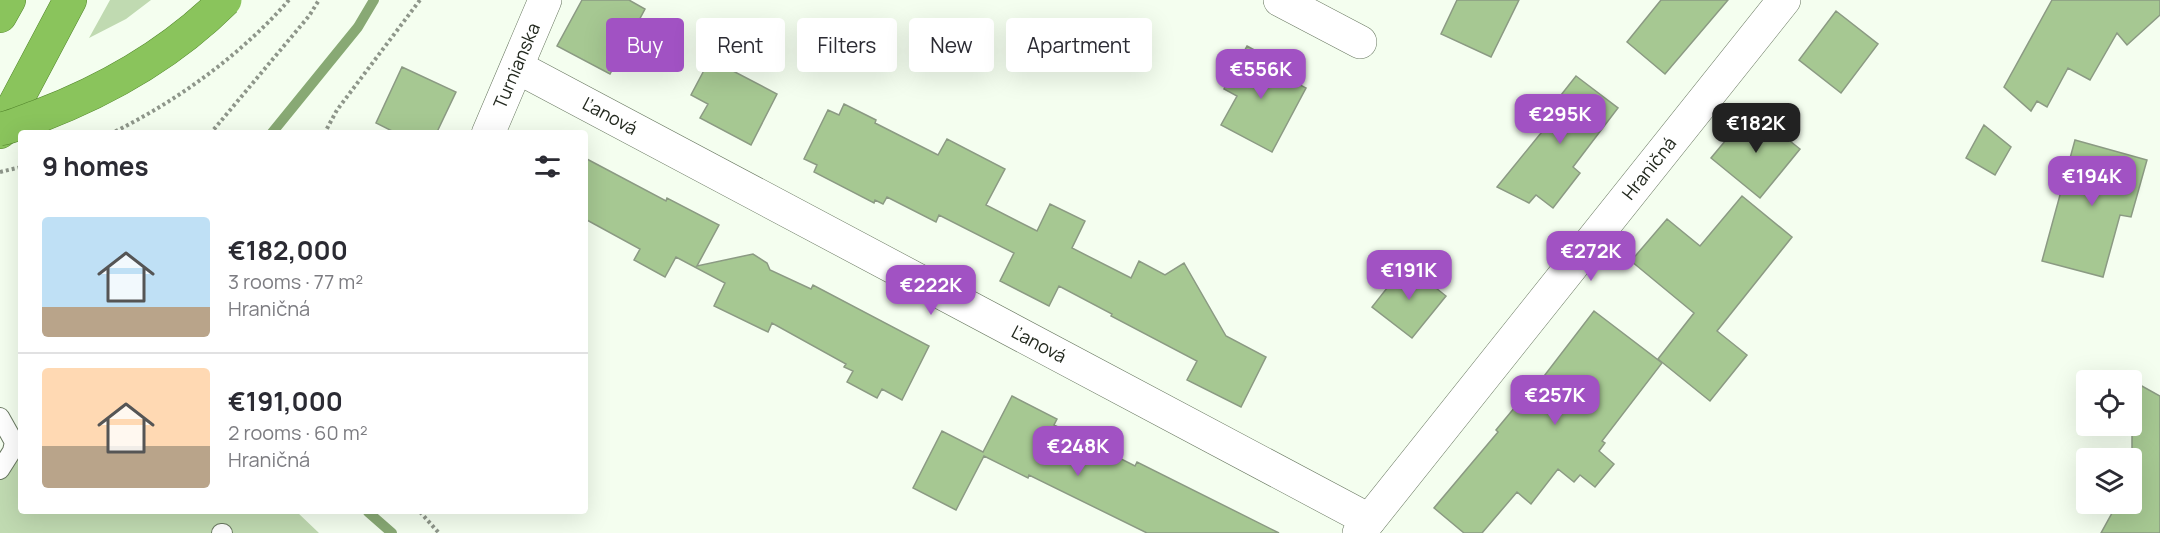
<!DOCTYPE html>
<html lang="en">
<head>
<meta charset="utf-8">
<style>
  body { margin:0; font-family:Manrope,sans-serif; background:#f7f7f7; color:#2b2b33; height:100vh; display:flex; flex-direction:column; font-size:22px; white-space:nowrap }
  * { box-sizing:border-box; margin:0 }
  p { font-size:20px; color:#7c7c81 }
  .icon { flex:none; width:33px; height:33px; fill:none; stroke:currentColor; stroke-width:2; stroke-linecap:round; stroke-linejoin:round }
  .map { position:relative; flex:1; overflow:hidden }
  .drawer { position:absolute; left:18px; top:130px; width:570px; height:384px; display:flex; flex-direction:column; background:#fff; border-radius:6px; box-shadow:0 6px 24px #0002 }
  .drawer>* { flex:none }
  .top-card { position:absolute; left:606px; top:18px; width:570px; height:54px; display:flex; gap:12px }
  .controls { position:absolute; left:2076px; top:370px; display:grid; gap:12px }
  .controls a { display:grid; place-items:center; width:66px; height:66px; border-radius:6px; background:#fff; box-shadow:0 6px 24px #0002; font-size:30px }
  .price { position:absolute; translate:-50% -51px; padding:0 14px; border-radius:12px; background:#a152c3; color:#fff; font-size:20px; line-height:39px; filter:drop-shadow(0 2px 3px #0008) }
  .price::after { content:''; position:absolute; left:50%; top:36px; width:18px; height:14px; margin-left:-9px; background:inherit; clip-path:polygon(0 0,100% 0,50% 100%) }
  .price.current { background:#222; color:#fff }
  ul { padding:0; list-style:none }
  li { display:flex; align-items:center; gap:18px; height:150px; padding:0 24px }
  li+li { border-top:2px solid #e1e1e2 }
  li span { display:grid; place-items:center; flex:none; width:168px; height:120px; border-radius:6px; color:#555 }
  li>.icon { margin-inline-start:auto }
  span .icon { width:72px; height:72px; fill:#fffc; stroke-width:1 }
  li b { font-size:26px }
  h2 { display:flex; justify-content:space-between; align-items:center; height:72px; padding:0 24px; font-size:26px }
  .tag { padding:0 21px; border-radius:6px; background:#fff; box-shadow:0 6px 24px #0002; font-size:21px; line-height:54px }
  .tag.current { background:#a152c3; color:#fff }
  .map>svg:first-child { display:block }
  .green { fill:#c0dab1 }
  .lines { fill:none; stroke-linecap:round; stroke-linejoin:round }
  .stream { stroke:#88a974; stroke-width:10 }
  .building { fill:#a6c892; stroke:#8b9a83; stroke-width:1.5 }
  .service-casing { stroke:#697861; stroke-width:20 }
  .minor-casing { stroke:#697861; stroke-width:34 }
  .trunk-casing { stroke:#52842c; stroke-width:34 }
  .path { stroke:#8e968a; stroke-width:4; stroke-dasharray:3 3; stroke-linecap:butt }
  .service { stroke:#fff; stroke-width:18 }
  .minor { stroke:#fff; stroke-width:33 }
  .trunk { stroke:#8ac45c; stroke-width:33 }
  .trunk-bridge-casing { stroke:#52842c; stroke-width:34; stroke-linecap:butt }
  .trunk-bridge { stroke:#8ac45c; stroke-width:33 }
  .labels { text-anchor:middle; stroke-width:6; stroke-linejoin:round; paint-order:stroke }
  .street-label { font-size:18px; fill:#22281e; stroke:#f4feef }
</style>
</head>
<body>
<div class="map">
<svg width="2160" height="533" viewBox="0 0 2160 533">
  <rect width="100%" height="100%" fill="#f4feef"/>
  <path class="green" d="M 110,0 L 151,0 L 126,19 L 89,38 Z
    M 21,429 L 21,512 L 297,512 L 319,533 L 0,533 L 0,453 Z"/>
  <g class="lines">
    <path class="stream" d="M 271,134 L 358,27 L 374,0
      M 368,512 L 392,533"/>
  </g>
  <path class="building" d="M 582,0 L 629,0 L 645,9 L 610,74 L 557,46 Z
    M 1457,0 L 1519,0 L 1491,57 L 1441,34 Z
    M 1661,0 L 1728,0 L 1665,74 L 1627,42 Z
    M 2052,0 L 2160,0 L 2160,15 L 2127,45 L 2117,33 L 2090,80 L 2068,68 L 2047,107 L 2037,101 L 2031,111 L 2004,87 Z
    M 1836,11 L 1878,44 L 1841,93 L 1799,60 Z
    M 1247,46 L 1282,65 L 1278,73 L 1306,88 L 1272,152 L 1221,125 L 1237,96 L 1224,89 Z
    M 710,59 L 777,94 L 751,145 L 700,118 L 708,104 L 691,95 Z
    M 402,67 L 456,92 L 436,134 L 398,134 L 376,123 Z
    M 1576,76 L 1618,108 L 1573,167 L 1580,173 L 1553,208 L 1536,195 L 1529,203 L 1497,187 L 1541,133 L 1535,128 Z
    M 844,104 L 876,120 L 875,123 L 938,155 L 947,139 L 1005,169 L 986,205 L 1037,231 L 1050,204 L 1085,221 L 1072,248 L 1131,278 L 1139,261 L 1165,275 L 1184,263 L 1226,336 L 1266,357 L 1241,407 L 1187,380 L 1197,361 L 1111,316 L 1112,314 L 1059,286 L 1049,306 L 1000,281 L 1014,253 L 939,215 L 936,222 L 887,197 L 883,204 L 875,200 L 874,203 L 814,172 L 817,165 L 804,159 L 828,110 L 839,115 Z
    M 1751,110 L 1800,149 L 1760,198 L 1711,158 Z
    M 1984,125 L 2011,147 L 1995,175 L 1966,158 Z
    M 2075,140 L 2147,160 L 2131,217 L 2120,215 L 2103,277 L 2042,261 Z
    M 585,158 L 666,201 L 667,198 L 719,225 L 697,266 L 753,254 L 767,263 L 770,270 L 811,289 L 813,285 L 929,346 L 902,400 L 882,389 L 877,398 L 847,382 L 853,371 L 844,367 L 846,364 L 772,323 L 768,332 L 714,306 L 725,283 L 676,257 L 665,277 L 634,260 L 640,249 L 585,219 Z
    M 1742,196 L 1792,237 L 1717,331 L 1747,355 L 1710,401 L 1658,359 L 1694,313 L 1631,261 L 1667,219 L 1700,246 Z
    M 1406,264 L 1446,296 L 1412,338 L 1372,307 Z
    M 1594,311 L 1662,363 L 1602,441 L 1605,443 L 1599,451 L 1614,464 L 1595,487 L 1580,475 L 1574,482 L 1558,469 L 1531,504 L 1517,492 L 1482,533 L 1464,533 L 1434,508 L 1498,432 L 1496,430 L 1525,395 L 1528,397 Z
    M 2140,385 L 2160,396 L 2160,533 L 2101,533 L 2117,504 L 2132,504 L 2132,401 Z
    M 1012,396 L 1057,419 L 1054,425 L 1135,466 L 1137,462 L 1279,533 L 1147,533 L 1029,475 L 1028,478 L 984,456 L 956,510 L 913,488 L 942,431 L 983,452 Z"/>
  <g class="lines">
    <defs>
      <path id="service" d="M 0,417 L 14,442 L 12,451 L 0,470
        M 221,533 L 223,533"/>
      <g id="minor">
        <path d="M 1280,0 L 1360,42"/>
        <path id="s1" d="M 517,67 L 1369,520"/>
        <path id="s2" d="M 488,134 L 545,0"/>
        <path id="s3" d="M 1359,533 L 1784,0"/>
      </g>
      <path id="trunk" d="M 0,16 L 9,0
        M 0,132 L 70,0"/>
    </defs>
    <use href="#service" class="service-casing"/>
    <use href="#minor" class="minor-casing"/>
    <use href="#trunk" class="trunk-casing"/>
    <path class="path" d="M 110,134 C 176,102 241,55 289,0
      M 210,134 L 309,16 L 319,0
      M 324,134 L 337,110 L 420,0
      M 0,172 L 21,167
      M 420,512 L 439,533"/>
    <use href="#service" class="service"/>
    <use href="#minor" class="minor"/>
    <use href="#trunk" class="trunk"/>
    <defs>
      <path id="trunk-bridge" d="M 0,129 C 13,127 26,120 39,116 C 107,90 173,52 225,0"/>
    </defs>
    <use href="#trunk-bridge" class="trunk-bridge-casing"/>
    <use href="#trunk-bridge" class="trunk-bridge"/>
  </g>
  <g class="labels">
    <g class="street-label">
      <text dy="6" stroke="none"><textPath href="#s2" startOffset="74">Turnianska</textPath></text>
      <text dy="6" stroke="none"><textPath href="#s1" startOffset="105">Ľanová</textPath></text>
      <text dy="6" stroke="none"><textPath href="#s3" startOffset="466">Hraničná</textPath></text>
      <text dy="6" stroke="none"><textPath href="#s1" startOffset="591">Ľanová</textPath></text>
    </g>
  </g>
</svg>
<div class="controls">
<a><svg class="icon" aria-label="locate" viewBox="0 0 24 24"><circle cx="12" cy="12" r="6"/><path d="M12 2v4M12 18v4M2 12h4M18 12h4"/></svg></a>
<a><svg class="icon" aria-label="layers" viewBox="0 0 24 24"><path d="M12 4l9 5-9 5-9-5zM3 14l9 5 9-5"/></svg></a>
</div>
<b class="price" style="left:1261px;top:100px">€556K</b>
<b class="price" style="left:1560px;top:145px">€295K</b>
<b class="price current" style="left:1756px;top:154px">€182K</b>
<b class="price" style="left:2092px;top:207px">€194K</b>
<b class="price" style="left:1591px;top:282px">€272K</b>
<b class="price" style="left:1409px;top:301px">€191K</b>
<b class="price" style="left:931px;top:316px">€222K</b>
<b class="price" style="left:1555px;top:426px">€257K</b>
<b class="price" style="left:1078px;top:477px">€248K</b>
<div class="top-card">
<a class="tag current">Buy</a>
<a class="tag">Rent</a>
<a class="tag">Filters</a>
<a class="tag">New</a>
<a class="tag">Apartment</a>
</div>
<section class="drawer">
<h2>9 homes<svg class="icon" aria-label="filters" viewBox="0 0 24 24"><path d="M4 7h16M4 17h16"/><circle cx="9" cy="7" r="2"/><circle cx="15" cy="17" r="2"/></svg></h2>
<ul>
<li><span style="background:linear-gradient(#bfe0f5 75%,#b9a48a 0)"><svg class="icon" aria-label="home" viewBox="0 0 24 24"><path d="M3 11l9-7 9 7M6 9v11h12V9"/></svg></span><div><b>€182,000</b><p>3 rooms · 77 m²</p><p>Hraničná</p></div></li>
<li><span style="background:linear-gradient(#ffd9b3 65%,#b9a48a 0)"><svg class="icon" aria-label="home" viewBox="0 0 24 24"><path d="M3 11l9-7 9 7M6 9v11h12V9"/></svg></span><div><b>€191,000</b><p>2 rooms · 60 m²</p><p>Hraničná</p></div></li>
</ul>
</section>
</div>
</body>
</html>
